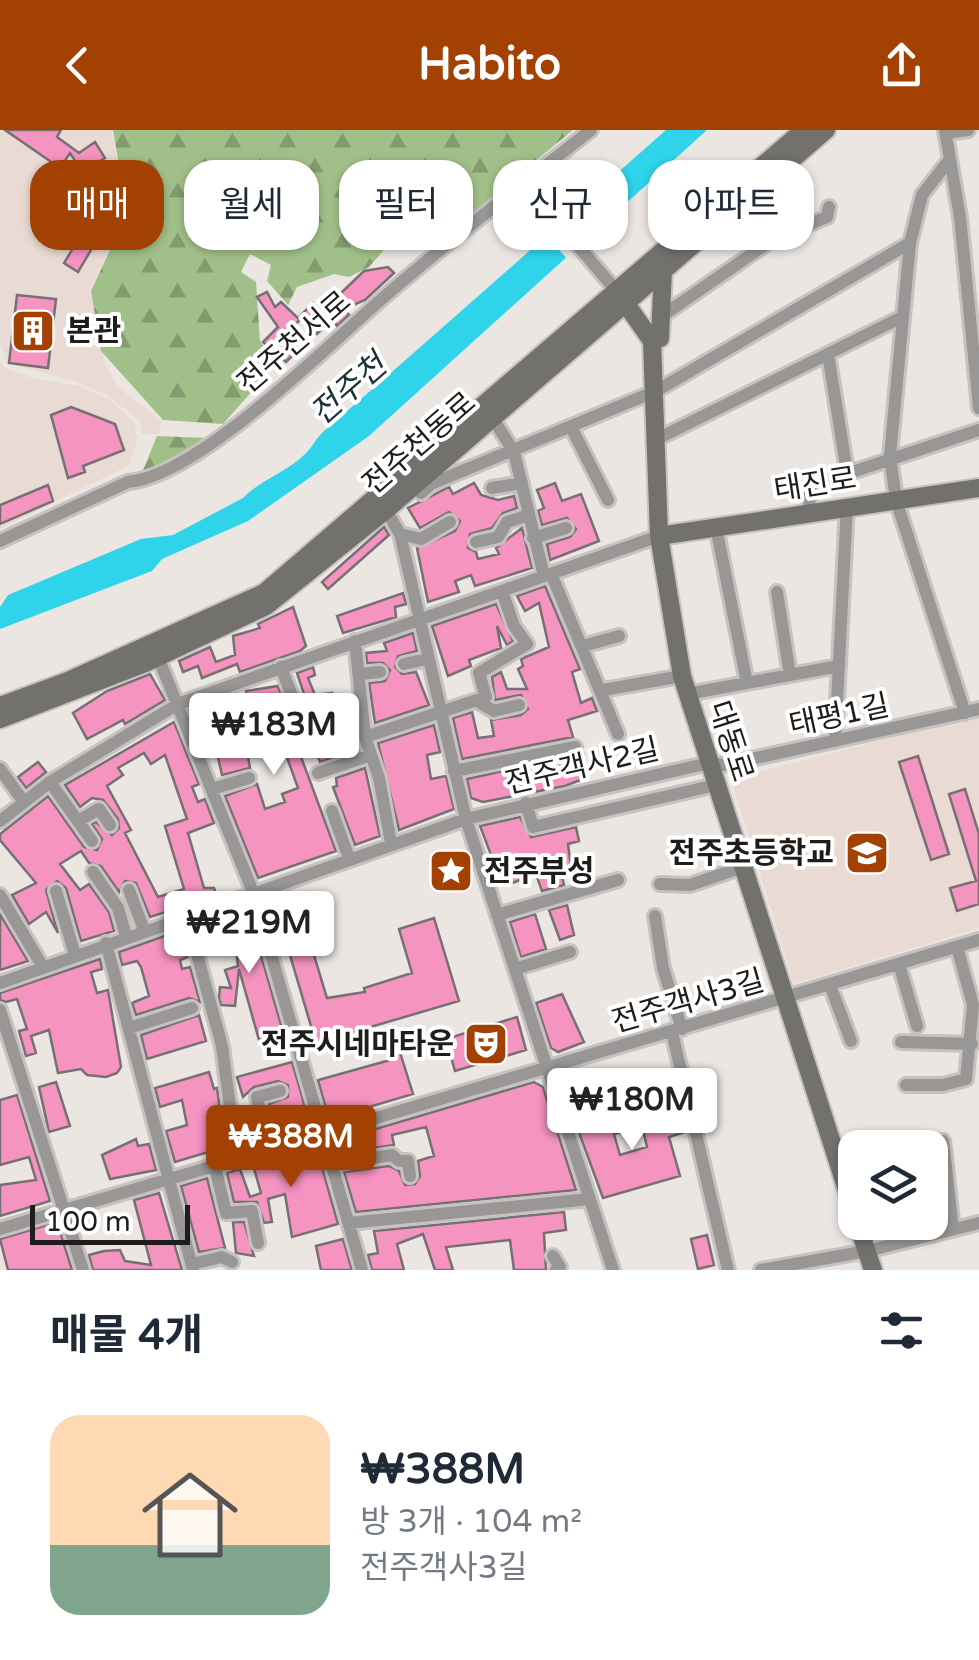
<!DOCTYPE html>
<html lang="ko">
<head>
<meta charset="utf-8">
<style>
  body { margin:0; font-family:"Varela Round","Noto Sans KR",sans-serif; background:#f6f6f7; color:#1f2937; height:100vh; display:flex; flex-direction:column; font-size:38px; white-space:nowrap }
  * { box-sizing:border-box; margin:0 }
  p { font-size:32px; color:#747a83 }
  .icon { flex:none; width:55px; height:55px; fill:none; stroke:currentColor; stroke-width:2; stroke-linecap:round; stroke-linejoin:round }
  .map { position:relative; height:1140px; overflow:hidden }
  .sheet { display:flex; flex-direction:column; background:#fff; flex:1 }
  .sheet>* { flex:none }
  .top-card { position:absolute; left:30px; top:30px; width:920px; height:90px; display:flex; gap:20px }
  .buttons { position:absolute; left:838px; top:1000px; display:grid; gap:20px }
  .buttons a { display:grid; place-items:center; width:110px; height:110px; border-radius:20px; background:#fff; box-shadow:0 2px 8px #0004; font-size:50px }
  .scale { position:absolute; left:30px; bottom:25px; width:160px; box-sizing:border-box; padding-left:10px; border:5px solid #1f1d1b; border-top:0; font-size:28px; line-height:35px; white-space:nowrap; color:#1f1d1b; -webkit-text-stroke:8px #fff; paint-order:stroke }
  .price { position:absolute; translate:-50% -85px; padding:0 22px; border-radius:10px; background:#fff; color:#222; font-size:32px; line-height:65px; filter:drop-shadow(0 2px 5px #0008) }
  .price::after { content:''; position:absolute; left:50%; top:60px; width:30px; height:22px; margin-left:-15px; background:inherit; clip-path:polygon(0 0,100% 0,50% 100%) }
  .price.on { background:#a34103; color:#fff }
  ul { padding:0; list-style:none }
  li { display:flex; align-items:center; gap:30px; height:250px; padding:0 50px }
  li+li { border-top:2px solid #e0e1e3 }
  li span { display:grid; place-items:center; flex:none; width:280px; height:200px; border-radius:30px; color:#555 }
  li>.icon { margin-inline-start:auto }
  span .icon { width:120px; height:120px; fill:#fffc; stroke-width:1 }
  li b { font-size:42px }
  h2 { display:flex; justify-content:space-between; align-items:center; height:120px; padding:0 50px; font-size:42px }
  .pill { padding:0 35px; border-radius:30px; background:#fff; box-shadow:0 2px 8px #0004; font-size:35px; line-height:90px }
  .pill.on { background:#a34103; color:#fff }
  header { display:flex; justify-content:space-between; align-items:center; height:130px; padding:0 50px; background:#a34103; color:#fff; font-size:45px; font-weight:700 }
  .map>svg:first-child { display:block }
  .built { fill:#e9dbd3 }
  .forest { fill:url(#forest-firs) }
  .water { fill:#2fd4eb }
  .pier { fill:#ece6e3 }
  .building { fill:#f593c1; stroke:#767072; stroke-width:2.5; fill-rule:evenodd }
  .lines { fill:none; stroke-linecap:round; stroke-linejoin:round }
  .street-casing { stroke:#c7c2bf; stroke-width:18 }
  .secondary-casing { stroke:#c7c2bf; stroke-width:22 }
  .street { stroke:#989795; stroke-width:12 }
  .secondary { stroke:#73716d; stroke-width:18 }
  .labels { text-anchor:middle; stroke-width:8; stroke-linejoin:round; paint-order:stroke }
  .poi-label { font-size:30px; font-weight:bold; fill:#1f1d1b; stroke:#fff; text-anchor:start }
  .street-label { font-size:30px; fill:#1f1d1b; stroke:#fff }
  .water-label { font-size:32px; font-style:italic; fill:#193236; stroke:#fff }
</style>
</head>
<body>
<header><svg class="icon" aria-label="back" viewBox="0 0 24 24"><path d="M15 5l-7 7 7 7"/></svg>Habito<svg class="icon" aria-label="share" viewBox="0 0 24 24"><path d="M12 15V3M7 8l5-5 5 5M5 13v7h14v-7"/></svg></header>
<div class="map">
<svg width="979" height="1140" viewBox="0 0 979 1140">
  <defs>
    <pattern id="forest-firs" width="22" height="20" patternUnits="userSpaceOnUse" patternTransform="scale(2.5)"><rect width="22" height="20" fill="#a1c089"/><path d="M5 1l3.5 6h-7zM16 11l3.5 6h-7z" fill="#839b6f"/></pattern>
  </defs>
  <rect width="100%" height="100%" fill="#ece6e3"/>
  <path class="built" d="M 0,0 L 112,0 L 126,83 L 90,160 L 105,234 L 118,257 L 162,291 L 159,304 L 141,304 L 140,291 L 107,265 L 74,251 L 7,233 L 0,213 Z
    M 0,231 L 3,237 L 35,249 L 79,256 L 111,271 L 135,294 L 137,309 L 130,335 L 0,399 Z
    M 979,585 L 979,798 L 794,854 L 731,649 Z"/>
  <path class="forest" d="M 113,0 L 573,0 L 454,98 L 439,91 L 390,113 L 369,137 L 349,147 L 334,144 L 297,157 L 288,175 L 267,151 L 271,135 L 250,124 L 241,142 L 256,152 L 260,211 L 277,233 L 223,294 L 163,290 L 101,221 L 91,161 L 127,83 Z
    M 157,306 L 207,308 L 141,345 Z"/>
  <path class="water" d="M 666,0 L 707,0 L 369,306 L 248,391 L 162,429 L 152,441 L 0,499 L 0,477 L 8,465 L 141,409 L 173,405 L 243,368 C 262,349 285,343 304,325 C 312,318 316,308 323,302 C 437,203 553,100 666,0 Z"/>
  <path class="pier" d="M 569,78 L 593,108 L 569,131 L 543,102 Z"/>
  <path class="building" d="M 5,0 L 61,0 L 57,7 L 79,23 L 95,12 L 105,28 L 100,31 L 113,58 L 97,68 L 108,85 L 92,95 L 64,51 L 81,40 L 70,23 L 60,38 Z
    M 87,95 L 101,103 L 78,142 L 64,133 Z
    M 388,137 L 394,143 L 365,170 L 344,179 L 349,185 L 337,196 L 333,189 L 317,204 L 300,186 L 313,173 L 316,176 L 339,165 L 364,141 Z
    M 267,162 L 275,177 L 281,172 L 300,190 L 284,204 L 299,219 L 286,232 L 263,212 L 278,197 L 257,167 Z
    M 17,165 L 56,169 L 48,238 L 9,233 Z
    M 71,277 L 115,294 L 124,320 L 83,336 L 85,342 L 68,348 L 51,285 Z
    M 474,353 L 481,365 L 498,370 L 514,366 L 517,378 L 503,383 L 492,398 L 470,404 L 468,418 L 476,422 L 478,429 L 499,424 L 496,418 L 522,398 L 532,438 L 475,456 L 471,445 L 455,451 L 459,462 L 428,472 L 417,418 L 455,401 L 460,391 L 449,382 L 420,398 L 408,378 L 449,357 L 453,364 Z
    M 555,353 L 562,371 L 581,364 L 599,411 L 550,430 L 547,414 L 570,407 L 576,399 L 567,388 L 542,395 L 538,381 L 544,378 L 537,360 Z
    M 48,355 L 53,371 L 0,394 L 0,375 Z
    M 384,397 L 389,405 L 328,459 L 322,452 Z
    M 545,456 L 580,539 L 572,542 L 581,573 L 592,568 L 597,581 L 568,590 L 573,607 L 462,629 L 453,588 L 472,582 L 478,608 L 494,606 L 491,590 L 521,585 L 528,579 L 521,565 L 495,570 L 492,547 L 501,542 L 507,559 L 527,559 L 518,539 L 523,536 L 521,529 L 549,517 L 539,473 L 525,481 L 517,466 Z
    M 403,463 L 406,474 L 395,477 L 396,487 L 343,503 L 337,486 Z
    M 496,474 L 513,511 L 507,515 L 497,496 L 501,518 L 469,530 L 471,536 L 448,546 L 432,496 Z
    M 293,477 L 306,516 L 300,521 L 240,542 L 237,534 L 202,548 L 198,536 L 183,542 L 179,531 L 210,517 L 216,532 L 235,525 L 233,506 L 260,498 L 258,494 Z
    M 413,503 L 417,521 L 398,526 L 395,537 L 402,544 L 416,542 L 429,575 L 375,593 L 369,553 L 385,551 L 390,540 L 383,533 L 367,533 L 366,523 L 387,521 L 384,513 Z
    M 313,537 L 315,545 L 308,548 L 315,565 L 332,563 L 334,578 L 320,580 L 332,619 L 356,612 L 358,619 L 320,632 L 316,621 L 301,627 L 336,721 L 258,748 L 225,666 L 257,654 L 265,679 L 285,672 L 282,664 L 298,658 L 279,605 L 287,602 L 282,583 L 264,590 L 271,605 L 246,616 L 250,638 L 222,645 L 215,614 L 206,619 L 201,592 L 196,594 L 190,580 L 225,568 L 233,594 L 252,589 L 246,561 L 278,556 L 297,607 L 309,613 L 316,600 L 297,543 Z
    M 150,544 L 165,570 L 125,594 L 123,590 L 87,609 L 73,583 L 107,561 Z
    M 174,592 L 199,654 L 192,657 L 198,672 L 205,669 L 214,693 L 188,703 L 204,758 L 214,758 L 217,766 L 150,787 L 136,753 L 125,751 L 119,762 L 101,736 L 89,733 L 81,721 L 60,734 L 80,760 L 89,754 L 109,782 L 114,801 L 81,811 L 66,758 L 57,751 L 46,760 L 58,803 L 46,782 L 29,794 L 12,765 L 36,753 L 0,710 L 0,704 L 48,666 L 84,717 L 97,720 L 102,709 L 92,694 L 96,692 L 112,705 L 119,698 L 118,689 L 103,670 L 92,668 L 80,677 L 65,655 ZM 144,623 L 151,634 L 165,625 L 187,689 L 165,696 L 184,759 L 158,767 L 125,703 L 131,700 L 107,656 L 123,645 L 118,638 Z
    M 434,595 L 440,622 L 427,625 L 431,649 L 446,646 L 454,679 L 399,700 L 378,613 Z
    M 583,623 L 584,633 L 579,633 L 583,649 L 565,656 L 483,672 L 471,668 L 467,649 Z
    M 918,626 L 949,724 L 931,730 L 899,632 Z
    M 38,632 L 46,642 L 26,658 L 18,647 Z
    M 365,638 L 380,706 L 355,715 L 333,657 L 337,656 L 336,648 Z
    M 965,659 L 979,704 L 979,774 L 957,781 L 950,758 L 976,751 L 949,664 Z
    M 520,687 L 531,707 L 576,697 L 579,711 L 568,714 L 571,737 L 561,741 L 564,755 L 542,761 L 537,747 L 531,746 L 512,753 L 504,727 L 493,730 L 480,696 Z
    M 305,773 L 320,823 L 314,825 L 327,868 L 365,862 L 364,858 L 412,843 L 399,799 L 434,788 L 459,871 L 316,913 L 277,781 Z
    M 567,775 L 574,805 L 560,810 L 549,780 Z
    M 247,777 L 282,898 L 272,900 L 275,913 L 261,917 L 239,839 L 235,876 L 221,875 L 219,868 L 220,857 L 231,858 L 225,840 L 238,836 L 237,827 L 245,826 L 241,809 L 214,818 L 211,811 L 230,798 L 220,786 Z
    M 0,784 L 28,831 L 0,840 Z
    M 535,784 L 546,819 L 521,827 L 510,792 Z
    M 173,803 L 176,814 L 184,813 L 188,827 L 180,830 L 182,839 L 190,837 L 200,872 L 189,868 L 136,885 L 132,873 L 149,866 L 141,837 L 137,831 L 122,835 L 119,822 Z
    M 100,829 L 102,839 L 91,842 L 97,863 L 108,860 L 121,937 L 117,943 L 106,947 L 87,945 L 81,939 L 58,943 L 49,900 L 31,906 L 36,923 L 26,926 L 19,901 L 27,899 L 17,869 L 6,872 L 0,870 L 0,863 Z
    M 562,864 L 584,912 L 558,922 L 551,918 L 536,873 Z
    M 199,885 L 206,911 L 147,929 L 141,905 Z
    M 517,887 L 526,920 L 455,941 L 446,909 Z
    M 399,919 L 413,964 L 329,989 L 318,950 L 390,930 L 388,922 Z
    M 292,932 L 310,994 L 275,1004 L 269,974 L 288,967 L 288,955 L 278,951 L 254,957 L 243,967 L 237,947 Z
    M 209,942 L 214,959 L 217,958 L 225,1017 L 175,1032 L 166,1001 L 187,995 L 182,970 L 160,977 L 155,958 Z
    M 56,952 L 70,996 L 49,1002 L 39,957 Z
    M 534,952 L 543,957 L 576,1060 L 356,1082 L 344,1042 L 389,1036 L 399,1041 L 405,1055 L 415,1054 L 420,1046 L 418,1031 L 434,1026 L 426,997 L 392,1005 L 394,1015 L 339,1023 L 335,1011 Z
    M 17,965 L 50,1071 L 0,1086 L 0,1055 L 36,1050 L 29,1027 L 0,1035 L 0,970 Z
    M 681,986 L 685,1002 L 669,1007 L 680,1046 L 603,1068 L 577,997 ZM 642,996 L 647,1017 L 620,1025 L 614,1004 Z
    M 136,1009 L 138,1016 L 149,1014 L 156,1040 L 110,1049 L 102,1025 Z
    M 316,1016 L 338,1094 L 292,1107 L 285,1064 L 268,1069 L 272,1092 L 264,1093 L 257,1072 L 234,1072 L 227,1043 L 240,1039 L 250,1067 L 261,1063 L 253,1035 Z
    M 207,1048 L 225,1118 L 199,1122 L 181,1056 Z
    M 159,1063 L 182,1140 L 93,1140 L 89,1125 L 104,1121 L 120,1120 L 125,1131 L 151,1135 L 134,1070 Z
    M 564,1082 L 566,1100 L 544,1103 L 546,1140 L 514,1140 L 510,1110 L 446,1117 L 453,1140 L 435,1140 L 423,1104 L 397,1114 L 404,1140 L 372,1140 L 368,1125 L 378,1123 L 374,1101 Z
    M 57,1092 L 72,1140 L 8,1140 L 0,1109 Z
    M 233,1092 L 244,1092 L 254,1126 L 236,1123 Z
    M 707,1105 L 714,1135 L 698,1139 L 691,1109 Z
    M 343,1109 L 352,1140 L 321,1140 L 316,1116 Z"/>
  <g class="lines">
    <defs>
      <path id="street" d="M 945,0 L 960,87 L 979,278
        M 946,3 L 968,0
        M 950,29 L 922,65 L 910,113 L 890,326 L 896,370 L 965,583
        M 524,53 L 620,165
        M 662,186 L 775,108 L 827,87 L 829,77
        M 828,224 L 847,342
        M 492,287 L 514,322 L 544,446
        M 571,297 L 608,370
        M 657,309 L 902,187
        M 492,358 L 522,353
        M 421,363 L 431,354 L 656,261 L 910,113
        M 386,380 L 400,404 L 466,689 L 613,1140
        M 809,382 L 810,356 L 979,300
        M 716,397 L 747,553
        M 400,404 L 421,409 L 450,392
        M 533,408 L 566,398
        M 0,411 L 128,352 C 199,346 328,215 384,167 C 451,109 521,55 591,0
        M 476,412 L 498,407 L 507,392 L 529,385
        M 552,446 L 618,604
        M 777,462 L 790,545
        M 355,511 L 365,607 L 379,648 L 391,713
        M 583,516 L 619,506
        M 158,527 L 253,762 L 362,1140
        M 404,534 L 427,529
        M 281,537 L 306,603
        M 360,544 L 380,542
        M 603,560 L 682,546
        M 687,564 L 839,536
        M 477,571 L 494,581 L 519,575
        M 365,607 L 486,567 L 479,543 L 527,514 L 514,496 L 502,461
        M 835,611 L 847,376
        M 0,639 L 24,672
        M 454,641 L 575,617
        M 318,643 L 371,625
        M 50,652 L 92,711
        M 212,659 L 249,648
        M 526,673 L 533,697 L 716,655
        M 332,681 L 349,728
        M 0,691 L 50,652 L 178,574 L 659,406
        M 78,691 L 99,679 L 110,695
        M 93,742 L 118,778 L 126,806
        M 660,754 L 690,755 L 743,737
        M 129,760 L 144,800
        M 56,761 L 75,825
        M 0,765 L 43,837
        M 497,785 L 618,750
        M 655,786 L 663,838 L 682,899
        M 187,787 L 222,916 L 237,1030
        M 192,808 L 220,796
        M 106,813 L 193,1140
        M 899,834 L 917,896
        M 515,839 L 570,822
        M 0,853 L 466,689 L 709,633 L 724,635 L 979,579
        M 830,855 L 851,911
        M 0,880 L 83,1140
        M 129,898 L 192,878
        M 672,902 L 728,1140
        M 901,912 L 972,914
        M 906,955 L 943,955 L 966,949 L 973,875 L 957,817
        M 564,990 C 605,978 647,983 689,974
        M 943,1011 L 953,1099
        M 268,1021 L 257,967 L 280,961
        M 332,1034 L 392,1025 L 399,1031 L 408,1031 L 410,1046
        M 215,1037 L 226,1083 L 252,1081 L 258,1113
        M 349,1093 L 590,1069
        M 0,1099 L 979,810
        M 553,1126 L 560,1137 L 556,1140
        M 192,1134 L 222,1127 L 232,1132
        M 761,1140 L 867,1121 L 979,1093"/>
      <path id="secondary" d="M 624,171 L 652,211 L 659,406 L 682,546 L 855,1085
        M 652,211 L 660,208 L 663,139
        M 659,406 L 979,358
        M 0,576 L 68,551 L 264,463 L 804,0
        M 0,589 L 145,533 L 266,476 L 386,380 L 826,0
        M 857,1092 L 873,1140"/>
    </defs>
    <use href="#street" class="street-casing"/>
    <use href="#secondary" class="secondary-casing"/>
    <use href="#street" class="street"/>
    <use href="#secondary" class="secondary"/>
  </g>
  <defs>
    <symbol id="building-square" viewBox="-11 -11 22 22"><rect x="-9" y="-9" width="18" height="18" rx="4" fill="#a34103" stroke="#fff"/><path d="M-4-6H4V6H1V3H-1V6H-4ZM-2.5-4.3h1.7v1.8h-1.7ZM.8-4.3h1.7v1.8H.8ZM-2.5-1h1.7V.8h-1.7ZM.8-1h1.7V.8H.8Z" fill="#fff"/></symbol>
    <symbol id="school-square" viewBox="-11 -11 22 22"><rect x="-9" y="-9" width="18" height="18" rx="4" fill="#a34103" stroke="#fff"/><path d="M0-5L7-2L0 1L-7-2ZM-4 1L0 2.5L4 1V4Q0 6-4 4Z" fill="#fff"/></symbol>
    <symbol id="sight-square" viewBox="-11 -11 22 22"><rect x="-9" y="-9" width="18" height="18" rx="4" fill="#a34103" stroke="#fff"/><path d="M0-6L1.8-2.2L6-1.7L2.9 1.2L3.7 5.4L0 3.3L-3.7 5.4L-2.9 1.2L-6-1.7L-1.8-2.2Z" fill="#fff"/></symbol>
    <symbol id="theatre-square" viewBox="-11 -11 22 22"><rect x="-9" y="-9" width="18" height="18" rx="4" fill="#a34103" stroke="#fff"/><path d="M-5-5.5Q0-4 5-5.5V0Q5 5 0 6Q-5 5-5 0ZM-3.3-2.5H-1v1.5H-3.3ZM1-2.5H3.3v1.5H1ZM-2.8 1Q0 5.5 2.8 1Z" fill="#fff"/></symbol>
  </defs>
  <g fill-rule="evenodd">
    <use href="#building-square" x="8" y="176" width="50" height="50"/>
    <use href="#school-square" x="842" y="698" width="50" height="50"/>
    <use href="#sight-square" x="426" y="716" width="50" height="50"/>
    <use href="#theatre-square" x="461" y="889" width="50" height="50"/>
  </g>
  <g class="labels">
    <g class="poi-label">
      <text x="66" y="211">본관</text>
      <text x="834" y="733" text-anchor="end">전주초등학교</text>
      <text x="484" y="751">전주부성</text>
      <text x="454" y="924" text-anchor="end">전주시네마타운</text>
    </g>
    <g class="street-label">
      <text transform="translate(294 212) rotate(-41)" y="10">전주천서로</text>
      <text transform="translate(419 313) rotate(-41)" y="10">전주천동로</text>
      <text transform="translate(815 354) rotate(-9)" y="10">태진로</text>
      <text transform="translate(839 585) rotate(-12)" y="10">태평1길</text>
      <text transform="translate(731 611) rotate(72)" y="10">대동로</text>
      <text transform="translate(582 636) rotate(-13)" y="10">전주객사2길</text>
      <text transform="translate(688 871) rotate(-16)" y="10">전주객사3길</text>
    </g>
    <g class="water-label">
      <text transform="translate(348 259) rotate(-41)" y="11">전주천</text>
    </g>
  </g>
</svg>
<div class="buttons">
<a><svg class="icon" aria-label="layers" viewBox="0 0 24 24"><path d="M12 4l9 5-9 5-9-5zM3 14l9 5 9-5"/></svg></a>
</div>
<div class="scale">100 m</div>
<b class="price" style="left:274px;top:648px">₩183M</b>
<b class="price" style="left:249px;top:846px">₩219M</b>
<b class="price" style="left:632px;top:1023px">₩180M</b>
<b class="price on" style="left:291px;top:1060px">₩388M</b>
<div class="top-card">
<a class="pill on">매매</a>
<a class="pill">월세</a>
<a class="pill">필터</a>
<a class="pill">신규</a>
<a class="pill">아파트</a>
</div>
</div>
<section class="sheet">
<h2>매물 4개<svg class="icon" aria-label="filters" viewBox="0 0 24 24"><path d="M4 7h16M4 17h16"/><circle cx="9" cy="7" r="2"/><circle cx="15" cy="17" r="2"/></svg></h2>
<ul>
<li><span style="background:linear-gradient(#ffd9b3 65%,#7fa58c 0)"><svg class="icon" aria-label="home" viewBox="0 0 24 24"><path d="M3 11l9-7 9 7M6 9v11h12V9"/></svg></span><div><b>₩388M</b><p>방 3개 · 104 m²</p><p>전주객사3길</p></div></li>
</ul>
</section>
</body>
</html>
